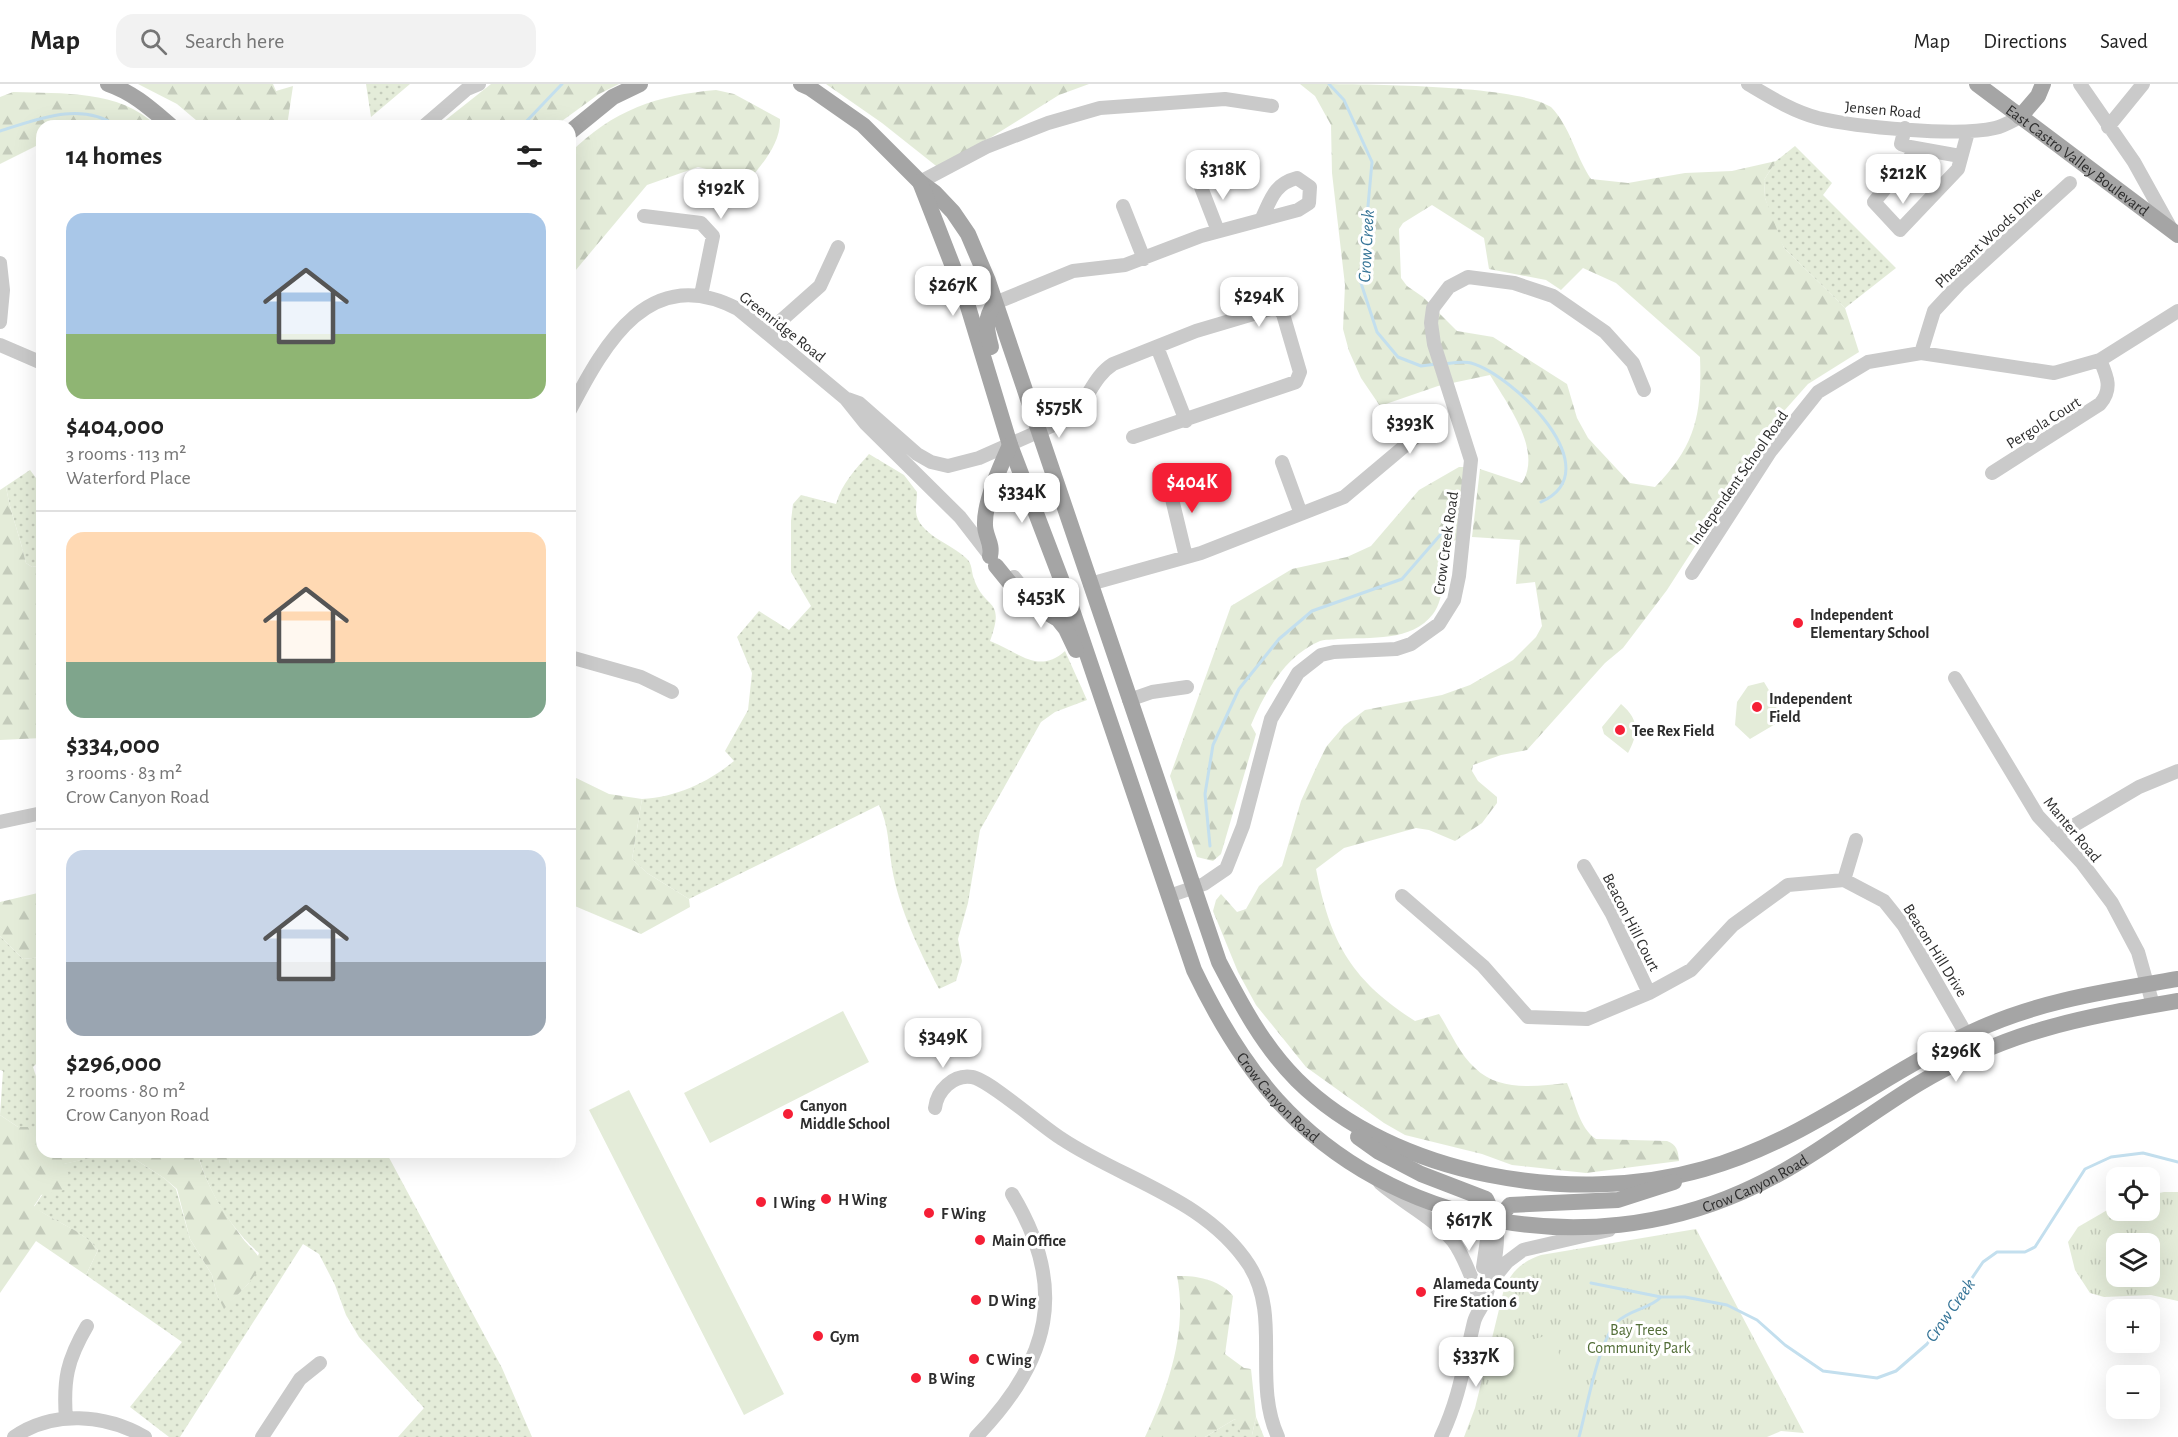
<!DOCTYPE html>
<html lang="en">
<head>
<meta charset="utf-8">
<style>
  body { margin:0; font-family:"Alegreya Sans",sans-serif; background:#f2f2f2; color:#222; height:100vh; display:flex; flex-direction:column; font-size:22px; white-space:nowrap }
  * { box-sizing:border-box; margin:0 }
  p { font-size:20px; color:#767676 }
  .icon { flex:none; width:33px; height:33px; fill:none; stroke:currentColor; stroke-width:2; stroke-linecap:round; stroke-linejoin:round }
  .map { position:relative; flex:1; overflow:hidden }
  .panel { position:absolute; left:36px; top:36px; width:540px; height:1038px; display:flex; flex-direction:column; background:#fff; border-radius:18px; box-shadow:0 6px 24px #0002 }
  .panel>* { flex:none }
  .fabs { position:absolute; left:2106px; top:1083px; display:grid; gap:12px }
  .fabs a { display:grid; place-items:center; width:54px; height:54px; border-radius:12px; background:#fff; box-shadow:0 6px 24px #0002; font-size:30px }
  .price { position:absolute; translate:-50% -51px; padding:0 14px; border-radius:12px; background:#fff; color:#222; font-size:20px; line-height:39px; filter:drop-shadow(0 2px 3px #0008) }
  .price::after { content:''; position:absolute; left:50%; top:36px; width:18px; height:14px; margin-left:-9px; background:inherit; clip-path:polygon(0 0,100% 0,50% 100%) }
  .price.current { background:#f51f36; color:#fff }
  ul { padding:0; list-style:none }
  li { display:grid; align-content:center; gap:12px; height:318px; padding:0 30px }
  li+li { border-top:2px solid #e0e0e0 }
  li span { display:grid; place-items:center; height:186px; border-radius:18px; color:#555 }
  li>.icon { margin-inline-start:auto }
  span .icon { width:108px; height:108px; fill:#fffc; stroke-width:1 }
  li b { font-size:26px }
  h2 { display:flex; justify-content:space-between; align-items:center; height:72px; padding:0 30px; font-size:26px }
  header { display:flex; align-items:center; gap:36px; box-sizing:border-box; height:84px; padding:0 30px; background:#fff; border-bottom:2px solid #e0e0e0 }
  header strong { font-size:28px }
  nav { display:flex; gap:33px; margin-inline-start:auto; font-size:21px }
  .search { width:420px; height:54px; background:#f2f2f2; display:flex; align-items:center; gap:15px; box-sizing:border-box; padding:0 21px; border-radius:18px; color:#767676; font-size:22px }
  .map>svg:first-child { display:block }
  .grass { fill:url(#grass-dots) }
  .forest { fill:url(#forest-firs); fill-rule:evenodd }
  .park { fill:url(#park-tufts); fill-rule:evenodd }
  .pitch { fill:#e4ecd9 }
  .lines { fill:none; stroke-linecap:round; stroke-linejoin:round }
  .stream { stroke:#c3dfee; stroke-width:3 }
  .minor { stroke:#cacaca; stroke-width:14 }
  .major { stroke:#a5a5a5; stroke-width:16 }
  .poi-dot { fill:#f51f36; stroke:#fff; stroke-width:2 }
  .labels { text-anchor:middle; stroke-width:6; stroke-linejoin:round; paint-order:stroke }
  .street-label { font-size:16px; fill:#2d2d2d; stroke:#fff }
  .poi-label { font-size:16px; font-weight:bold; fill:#2d2d2d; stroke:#fff; text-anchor:start }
  .park-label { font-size:16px; fill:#526d37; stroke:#fff }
  .water-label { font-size:18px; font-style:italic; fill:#347396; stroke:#fff }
</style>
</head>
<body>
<header>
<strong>Map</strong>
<div class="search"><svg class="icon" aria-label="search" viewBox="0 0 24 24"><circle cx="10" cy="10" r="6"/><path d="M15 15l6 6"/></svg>Search here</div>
<nav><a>Map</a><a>Directions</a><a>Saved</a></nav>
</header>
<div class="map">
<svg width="2178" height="1353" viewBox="0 0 2178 1353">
  <defs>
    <pattern id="grass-dots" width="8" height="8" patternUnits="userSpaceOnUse" patternTransform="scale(1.5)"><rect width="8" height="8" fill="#e4ecd9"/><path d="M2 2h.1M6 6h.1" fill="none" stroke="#c4cbbb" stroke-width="1.8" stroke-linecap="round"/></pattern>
    <pattern id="forest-firs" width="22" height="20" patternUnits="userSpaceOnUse" patternTransform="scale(1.5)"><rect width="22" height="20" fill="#e4ecd9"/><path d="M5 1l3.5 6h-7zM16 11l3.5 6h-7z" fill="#c4cbbb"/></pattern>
    <pattern id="park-tufts" width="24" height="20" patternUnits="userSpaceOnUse" patternTransform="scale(1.5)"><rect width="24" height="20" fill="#e4ecd9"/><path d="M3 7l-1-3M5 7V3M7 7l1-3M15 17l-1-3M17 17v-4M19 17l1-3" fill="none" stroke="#c4cbbb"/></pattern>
  </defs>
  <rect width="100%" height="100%" fill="#fff"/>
  <path class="grass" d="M 366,0 L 410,0 L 371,33 Z
    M 1795,62 L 1832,99 L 1823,111 L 1896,184 L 1845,224 L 1784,164 L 1775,145 L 1765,114 L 1764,96 L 1776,77 Z
    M 869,370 L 904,391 L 917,408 C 917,414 916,421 916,427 C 917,450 952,460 966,474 C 973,480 971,488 974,495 C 985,527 1006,513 990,557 C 1019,568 1038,591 1065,567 L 1087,616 L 1055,628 L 1041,638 L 980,746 L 968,819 L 958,855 L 962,877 L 956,897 L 939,905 C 920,868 899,825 892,784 C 888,761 889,742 879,721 L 689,815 L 647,789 L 632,775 L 642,715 C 677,713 707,699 734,677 L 725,667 L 748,626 L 752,589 L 737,553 L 759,527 L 789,546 L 811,522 L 791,488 L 791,437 L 793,420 L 801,411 L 836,420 C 842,399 855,386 869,370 Z
    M 30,386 L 42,402 L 42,481 L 32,483 L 26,479 C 20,452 10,429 6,402 Z
    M 0,852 L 23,875 L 42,873 L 42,974 L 33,983 C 38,999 50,1028 38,1043 L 18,1043 L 0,1031 L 3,987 L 0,986 Z
    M 231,1068 L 386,1068 L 502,1284 L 532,1353 L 398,1353 L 424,1324 L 359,1253 L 346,1231 L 335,1201 L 319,1170 L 303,1160 L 180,1353 L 169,1353 L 130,1323 L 182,1258 L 86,1191 L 98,1166 C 83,1146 54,1138 34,1123 L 63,1080 L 112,1069 L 130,1072 L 164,1094 L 176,1105 L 190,1155 L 212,1191 L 217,1211 L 224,1224 L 249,1199 L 259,1169 C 231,1144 210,1111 199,1074 L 208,1071 L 229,1080 Z
    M 1256,1333 L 1264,1353 L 1205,1353 L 1235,1335 L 1252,1351 Z"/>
  <path class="forest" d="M 138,0 L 273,0 L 276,7 L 293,2 L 287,42 L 203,42 L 177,20 Z
    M 491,0 L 619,0 L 599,10 L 555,42 L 438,42 Z
    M 826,0 L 1089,0 L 1059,11 L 940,85 L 882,39 Z
    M 1300,0 C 1354,0 1515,0 1551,23 C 1570,42 1576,73 1591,95 L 1628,99 L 1685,89 L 1732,87 L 1776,77 L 1764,96 L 1765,114 L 1784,164 L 1845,224 L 1859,268 L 1808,300 L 1777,335 L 1667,506 L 1623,564 L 1605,579 L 1527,666 L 1501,671 L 1473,681 L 1472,687 L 1478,697 L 1497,713 L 1497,719 L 1482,739 L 1455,757 L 1429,746 L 1416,744 L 1344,764 L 1316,785 C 1330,858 1351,896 1415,937 L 1439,930 C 1450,947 1460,971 1475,984 C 1499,1008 1537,1002 1567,999 C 1575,1017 1579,1044 1596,1055 L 1667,1057 C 1677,1061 1678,1066 1679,1077 L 1586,1089 L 1512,1081 L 1482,1070 L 1405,1051 L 1384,1039 L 1306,983 L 1256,921 L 1238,888 L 1213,827 L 1216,816 L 1221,810 L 1237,828 L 1246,825 L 1259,802 L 1282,782 L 1301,717 L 1315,686 L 1326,663 L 1344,642 L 1365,626 L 1442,611 L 1470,601 L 1513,576 L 1536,553 L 1542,542 L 1535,498 L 1516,500 L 1520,456 L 1472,453 L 1480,385 L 1522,399 C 1543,366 1507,320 1490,291 L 1438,302 L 1380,322 L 1361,294 L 1349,267 L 1343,245 L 1345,201 L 1332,89 L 1331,41 L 1315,12 ZM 1432,121 L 1484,154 L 1489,185 L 1546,196 L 1561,206 L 1583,184 L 1616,199 L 1700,273 C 1702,329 1696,362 1655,403 L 1630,399 L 1588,354 L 1577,334 L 1567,300 L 1493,253 L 1457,247 L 1423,213 L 1407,202 L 1401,194 L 1399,145 L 1403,139 Z
    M 716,6 L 734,10 L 780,35 C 781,58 764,78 750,95 L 698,83 L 647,101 L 570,193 L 570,69 C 613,26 657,11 716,6 Z
    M 13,8 C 63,10 118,5 157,42 L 42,42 L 42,59 L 0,80 L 0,13 Z
    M 1459,383 L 1465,383 L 1457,456 L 1448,458 C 1446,477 1445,515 1433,530 C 1412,558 1370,553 1338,555 C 1333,556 1325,555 1320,557 C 1285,572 1265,608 1251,641 L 1256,650 L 1221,770 L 1213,777 L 1197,773 L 1170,692 L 1231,522 L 1292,485 L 1347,473 L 1371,462 L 1419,406 Z
    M 6,402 C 10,429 20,452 26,479 L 32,483 L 42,481 L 42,548 L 38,550 L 42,565 L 42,654 L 0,656 L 0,406 Z
    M 570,691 L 609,710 L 642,715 L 632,775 L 647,789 L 689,815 L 690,823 L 641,850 L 570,820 Z
    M 42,808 L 42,873 L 23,875 L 0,852 L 0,818 Z
    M 0,1031 L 18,1043 L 38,1043 L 42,1038 L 42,1068 L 231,1068 L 229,1080 L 221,1081 L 208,1071 L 199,1075 C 208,1104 223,1128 241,1152 C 249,1164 258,1167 262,1181 L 249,1199 L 224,1225 L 217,1211 L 212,1191 L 190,1155 L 177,1105 L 164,1094 L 130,1072 L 112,1069 L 64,1080 L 70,1093 L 64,1106 L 41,1111 L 34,1122 C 54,1139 83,1145 98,1166 L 86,1191 L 36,1157 L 0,1209 Z
    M 1177,1192 C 1196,1191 1221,1196 1233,1212 L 1225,1270 L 1244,1284 L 1251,1285 L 1256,1333 L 1252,1351 L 1241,1350 L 1235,1335 L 1205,1353 L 1145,1353 C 1168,1305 1188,1246 1177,1192 Z"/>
  <path class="park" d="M 2164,1108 L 2178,1108 L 2178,1217 L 2151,1211 L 2104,1213 L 2090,1209 L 2075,1186 L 2068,1158 L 2078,1143 L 2116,1121 L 2116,1126 L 2150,1126 L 2150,1111 ZM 2116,1160 L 2150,1160 L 2150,1192 L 2116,1192 Z
    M 1696,1145 L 1804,1349 L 1781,1347 L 1767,1353 L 1464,1353 L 1475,1324 L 1503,1209 C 1510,1188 1521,1178 1541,1171 Z"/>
  <path class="pitch" d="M 1764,598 L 1784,631 L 1782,636 L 1750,655 L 1735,641 L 1737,618 L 1748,602 Z
    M 1621,620 C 1639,635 1639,649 1628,669 L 1604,650 L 1602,643 Z
    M 843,927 L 869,978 L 710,1059 L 684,1009 Z
    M 629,1006 L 784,1310 L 744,1331 L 589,1026 Z
    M 1549,1251 L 1555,1254 L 1566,1298 L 1563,1304 L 1516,1317 L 1508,1313 L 1497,1270 L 1501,1264 Z"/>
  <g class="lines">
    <path class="stream" d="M 1329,0 L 1344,16 L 1372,78 L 1361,199 L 1377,248 L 1398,273 L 1421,282 L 1437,280
      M 522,42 L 562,0
      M 0,47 C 38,35 81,17 117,42
      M 1444,280 C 1452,279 1464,277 1471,279 C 1513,291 1612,386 1541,418
      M 1210,762 L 1205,710 L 1213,661 L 1239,605 L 1279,555 L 1312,527 L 1402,495 L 1448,442
      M 1591,1199 L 1661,1213 L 1685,1213 L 1727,1221 L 1757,1236 L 1785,1261 L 1823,1287 L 1877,1294 L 1896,1287 L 1927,1260 L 1983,1178 L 1997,1168 L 2025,1168 L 2035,1163 L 2085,1085 L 2111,1073 L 2143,1069 L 2178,1078
      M 1579,1353 C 1587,1324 1598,1258 1617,1238 C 1630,1225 1650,1225 1661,1213"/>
    <path class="minor" d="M 1748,0 C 1770,13 1792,27 1818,34 C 1856,43 1958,53 1995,44 C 2004,42 2012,37 2020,33
      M 2080,0 L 2134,78 L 2170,143
      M 424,42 L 467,5 L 479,0
      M 2108,43 L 2143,0
      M 1905,44 L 1901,60 L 1910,63 L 1912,72 L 1874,118 L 1900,146 L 1958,85 L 1968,48
      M 1910,63 L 1960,72
      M 920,98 L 986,63 L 1048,39 L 1100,24 L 1225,15 L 1272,22
      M 1199,98 L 1218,147
      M 1123,122 L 1144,175
      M 644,132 L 701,139 L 713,152 L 701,211
      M 0,179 L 3,206 L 0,238
      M 995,219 L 1073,187 L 1125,181 L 1201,152 L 1298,126 L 1309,119 L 1310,103 L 1297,94 C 1274,100 1271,115 1262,134
      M 767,249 L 820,202 L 838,163
      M 0,261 L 42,279
      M 1157,263 L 1186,337
      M 1921,269 L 1934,227 L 1960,199 L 2070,99
      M 845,314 L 859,319 L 917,370 L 931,378 L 948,382 L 979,374 L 1067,335 C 1088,320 1091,294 1113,280 L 1196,247 L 1277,223 L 1283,230 L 1300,288 L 1296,298 L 1133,353
      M 570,326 C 606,257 650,179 738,225 L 845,314 L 865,339 L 960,433 L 991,473
      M 1422,330 L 1429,335 L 1430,343 L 1413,355 L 1409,337 L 1414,331 Z
      M 1282,378 L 1301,430
      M 1992,389 L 2100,320 C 2113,305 2107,292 2100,276
      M 1167,394 L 1186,473
      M 1692,489 L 1770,368 L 1818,308 L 1868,278 L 1921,269 L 2054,289 L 2100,276 L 2178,227
      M 1014,493 C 1028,513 1043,515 1066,508
      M 1090,500 L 1201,469 L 1344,413 L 1413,355
      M 570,573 L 641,593 L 672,608
      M 1955,594 L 2038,732 L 2082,779 L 2112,819 L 2138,868 L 2153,921
      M 1129,616 L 1152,608 L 1187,603
      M 0,738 L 42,729
      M 2056,752 L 2139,703 L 2178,687
      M 1584,782 L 1612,830 L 1649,909
      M 1844,796 L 1856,756
      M 1169,812 L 1204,800 L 1226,785 L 1243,742 L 1271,635 L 1298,589 L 1321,571 L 1334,568 L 1396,565 L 1411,560 L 1439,540 L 1454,516 L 1459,492 L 1471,376 L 1434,260 L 1431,239 L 1433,224 L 1449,203 L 1468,193 L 1514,199 L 1553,212 L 1605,248 L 1633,279 L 1644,306
      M 1402,812 L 1483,882 L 1528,933 L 1587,935 L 1649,909 L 1691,886 L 1733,841 L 1788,801 L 1844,796 L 1884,817 L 1904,842 L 1977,969
      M 935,1024 C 937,1007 953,990 972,993 C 990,996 1042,1043 1062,1055 C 1124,1096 1206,1115 1249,1181 C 1282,1233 1252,1296 1278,1353
      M 1380,1099 C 1403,1119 1433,1133 1453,1157 C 1465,1173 1471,1194 1479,1212
      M 1483,1183 L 1488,1149 L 1496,1137
      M 1489,1200 L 1507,1178 L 1523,1166 L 1609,1146
      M 66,1335 C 63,1296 67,1276 87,1242
      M 14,1353 C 53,1326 105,1330 145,1353
      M 262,1353 L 300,1295 L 320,1279
      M 976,1353 C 1050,1277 1069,1204 1012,1110
      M 1441,1353 C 1460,1313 1464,1279 1474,1238 C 1476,1230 1481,1225 1484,1218 C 1492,1194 1500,1162 1496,1137"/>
    <g class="major">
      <path d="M 108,0 C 134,9 151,25 171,42"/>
      <path d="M 801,0 L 810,4 L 863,41 L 920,98 L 935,109 L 953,128 L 968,150 L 988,197 L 1219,878 C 1241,920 1263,962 1297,996 C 1395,1093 1574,1122 1704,1085 C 1804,1057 1880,992 1972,948 C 2037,917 2108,907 2178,895"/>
      <path id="s1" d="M 1977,0 L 2178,151"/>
      <path d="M 2020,33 L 2038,12 L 2043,0"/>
      <path d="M 570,48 L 613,13 L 640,0"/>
      <path id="s2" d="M 920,98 L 966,216 L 1010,361 L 1066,508 L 1194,886 C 1217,934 1242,977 1277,1016 C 1393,1144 1586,1177 1742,1108 C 1805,1081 1859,1036 1918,1000 C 2007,947 2078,934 2178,917"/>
      <path d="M 991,263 C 986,244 984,235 995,219"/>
      <path d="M 990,472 C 993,459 985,453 985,441 C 984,418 1001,381 1010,361"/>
      <path d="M 996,482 L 1022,514 L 1058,535 L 1066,545 L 1076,566"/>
      <path d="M 1358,1053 L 1379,1068 L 1421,1090 L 1486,1115 L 1496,1137"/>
      <path d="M 1496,1137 L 1510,1121 L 1618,1116 L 1674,1098"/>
    </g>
  </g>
  <g class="poi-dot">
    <circle cx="1798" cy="539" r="6"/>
    <circle cx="1757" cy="623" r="6"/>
    <circle cx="1620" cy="646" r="6"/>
    <circle cx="788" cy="1030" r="6"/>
    <circle cx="826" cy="1115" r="6"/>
    <circle cx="761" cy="1118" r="6"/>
    <circle cx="929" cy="1129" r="6"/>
    <circle cx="980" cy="1156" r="6"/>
    <circle cx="1421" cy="1208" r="6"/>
    <circle cx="976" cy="1216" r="6"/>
    <circle cx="818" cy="1252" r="6"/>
    <circle cx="974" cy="1275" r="6"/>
    <circle cx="916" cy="1294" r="6"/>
  </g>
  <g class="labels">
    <g class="street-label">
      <text transform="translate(1883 25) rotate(5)" y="6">Jensen Road</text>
      <text dy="6" stroke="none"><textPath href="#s1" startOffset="126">East Castro Valley Boulevard</textPath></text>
      <text transform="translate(1988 153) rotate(-43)" y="6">Pheasant Woods Drive</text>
      <text transform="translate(783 242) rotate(38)" y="6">Greenridge Road</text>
      <text transform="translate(2043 338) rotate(-32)" y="6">Pergola Court</text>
      <text transform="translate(1738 393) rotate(-55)" y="6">Independent School Road</text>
      <text transform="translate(1445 459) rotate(-82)" y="6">Crow Creek Road</text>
      <text transform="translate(2073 745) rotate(50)" y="6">Manter Road</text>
      <text transform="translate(1632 838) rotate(63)" y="6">Beacon Hill Court</text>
      <text transform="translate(1936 866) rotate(58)" y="6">Beacon Hill Drive</text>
      <text dy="6" stroke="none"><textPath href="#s2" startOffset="988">Crow Canyon Road</textPath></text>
      <text dy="6" stroke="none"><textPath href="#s2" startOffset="1510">Crow Canyon Road</textPath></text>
    </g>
    <g class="poi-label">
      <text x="1810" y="536">Independent<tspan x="1810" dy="18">Elementary School</tspan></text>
      <text x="1769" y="620">Independent<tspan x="1769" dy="18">Field</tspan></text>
      <text x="1632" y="652">Tee Rex Field</text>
      <text x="800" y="1027">Canyon<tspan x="800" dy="18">Middle School</tspan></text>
      <text x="838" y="1121">H Wing</text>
      <text x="773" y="1124">I Wing</text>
      <text x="941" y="1135">F Wing</text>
      <text x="992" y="1162">Main Office</text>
      <text x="1433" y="1205">Alameda County<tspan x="1433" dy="18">Fire Station 6</tspan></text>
      <text x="988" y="1222">D Wing</text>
      <text x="830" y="1258">Gym</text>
      <text x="986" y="1281">C Wing</text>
      <text x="928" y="1300">B Wing</text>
    </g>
    <g class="park-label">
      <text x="1639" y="1251">Bay Trees<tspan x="1639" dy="18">Community Park</tspan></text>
    </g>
    <g class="water-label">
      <text transform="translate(1366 162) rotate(-87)" y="6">Crow Creek</text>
      <text transform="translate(1950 1226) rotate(-55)" y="6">Crow Creek</text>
    </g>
  </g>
</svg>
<div class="fabs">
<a><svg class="icon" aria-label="locate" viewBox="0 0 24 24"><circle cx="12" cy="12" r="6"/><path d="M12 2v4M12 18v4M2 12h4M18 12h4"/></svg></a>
<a><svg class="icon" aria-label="layers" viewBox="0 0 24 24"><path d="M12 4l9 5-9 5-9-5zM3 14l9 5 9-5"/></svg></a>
<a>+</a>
<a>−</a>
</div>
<b class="price" style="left:1223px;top:117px">$318K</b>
<b class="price" style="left:1903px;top:121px">$212K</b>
<b class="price" style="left:721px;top:136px">$192K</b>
<b class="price" style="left:953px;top:233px">$267K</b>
<b class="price" style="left:1259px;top:244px">$294K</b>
<b class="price" style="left:1059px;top:355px">$575K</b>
<b class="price" style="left:1410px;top:371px">$393K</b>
<b class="price current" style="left:1192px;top:430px">$404K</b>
<b class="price" style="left:1022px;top:440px">$334K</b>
<b class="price" style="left:1041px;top:545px">$453K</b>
<b class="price" style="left:943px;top:985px">$349K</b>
<b class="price" style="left:1956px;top:999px">$296K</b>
<b class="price" style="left:1469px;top:1168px">$617K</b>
<b class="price" style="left:1476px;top:1304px">$337K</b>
<section class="panel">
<h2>14 homes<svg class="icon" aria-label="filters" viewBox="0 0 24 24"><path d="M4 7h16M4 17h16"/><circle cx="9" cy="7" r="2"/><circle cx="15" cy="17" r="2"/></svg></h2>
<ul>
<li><span style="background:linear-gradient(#a9c7e8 65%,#8fb573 0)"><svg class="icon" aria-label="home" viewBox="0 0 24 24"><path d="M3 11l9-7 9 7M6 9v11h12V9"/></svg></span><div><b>$404,000</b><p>3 rooms · 113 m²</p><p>Waterford Place</p></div></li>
<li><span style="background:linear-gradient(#ffd9b3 70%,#7fa58c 0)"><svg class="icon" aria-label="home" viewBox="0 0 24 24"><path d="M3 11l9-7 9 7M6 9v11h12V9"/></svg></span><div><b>$334,000</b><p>3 rooms · 83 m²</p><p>Crow Canyon Road</p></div></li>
<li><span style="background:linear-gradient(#c9d6e8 60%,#9aa5b1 0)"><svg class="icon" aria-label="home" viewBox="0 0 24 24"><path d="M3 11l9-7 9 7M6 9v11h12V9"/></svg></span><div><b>$296,000</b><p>2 rooms · 80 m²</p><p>Crow Canyon Road</p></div></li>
</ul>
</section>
</div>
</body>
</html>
